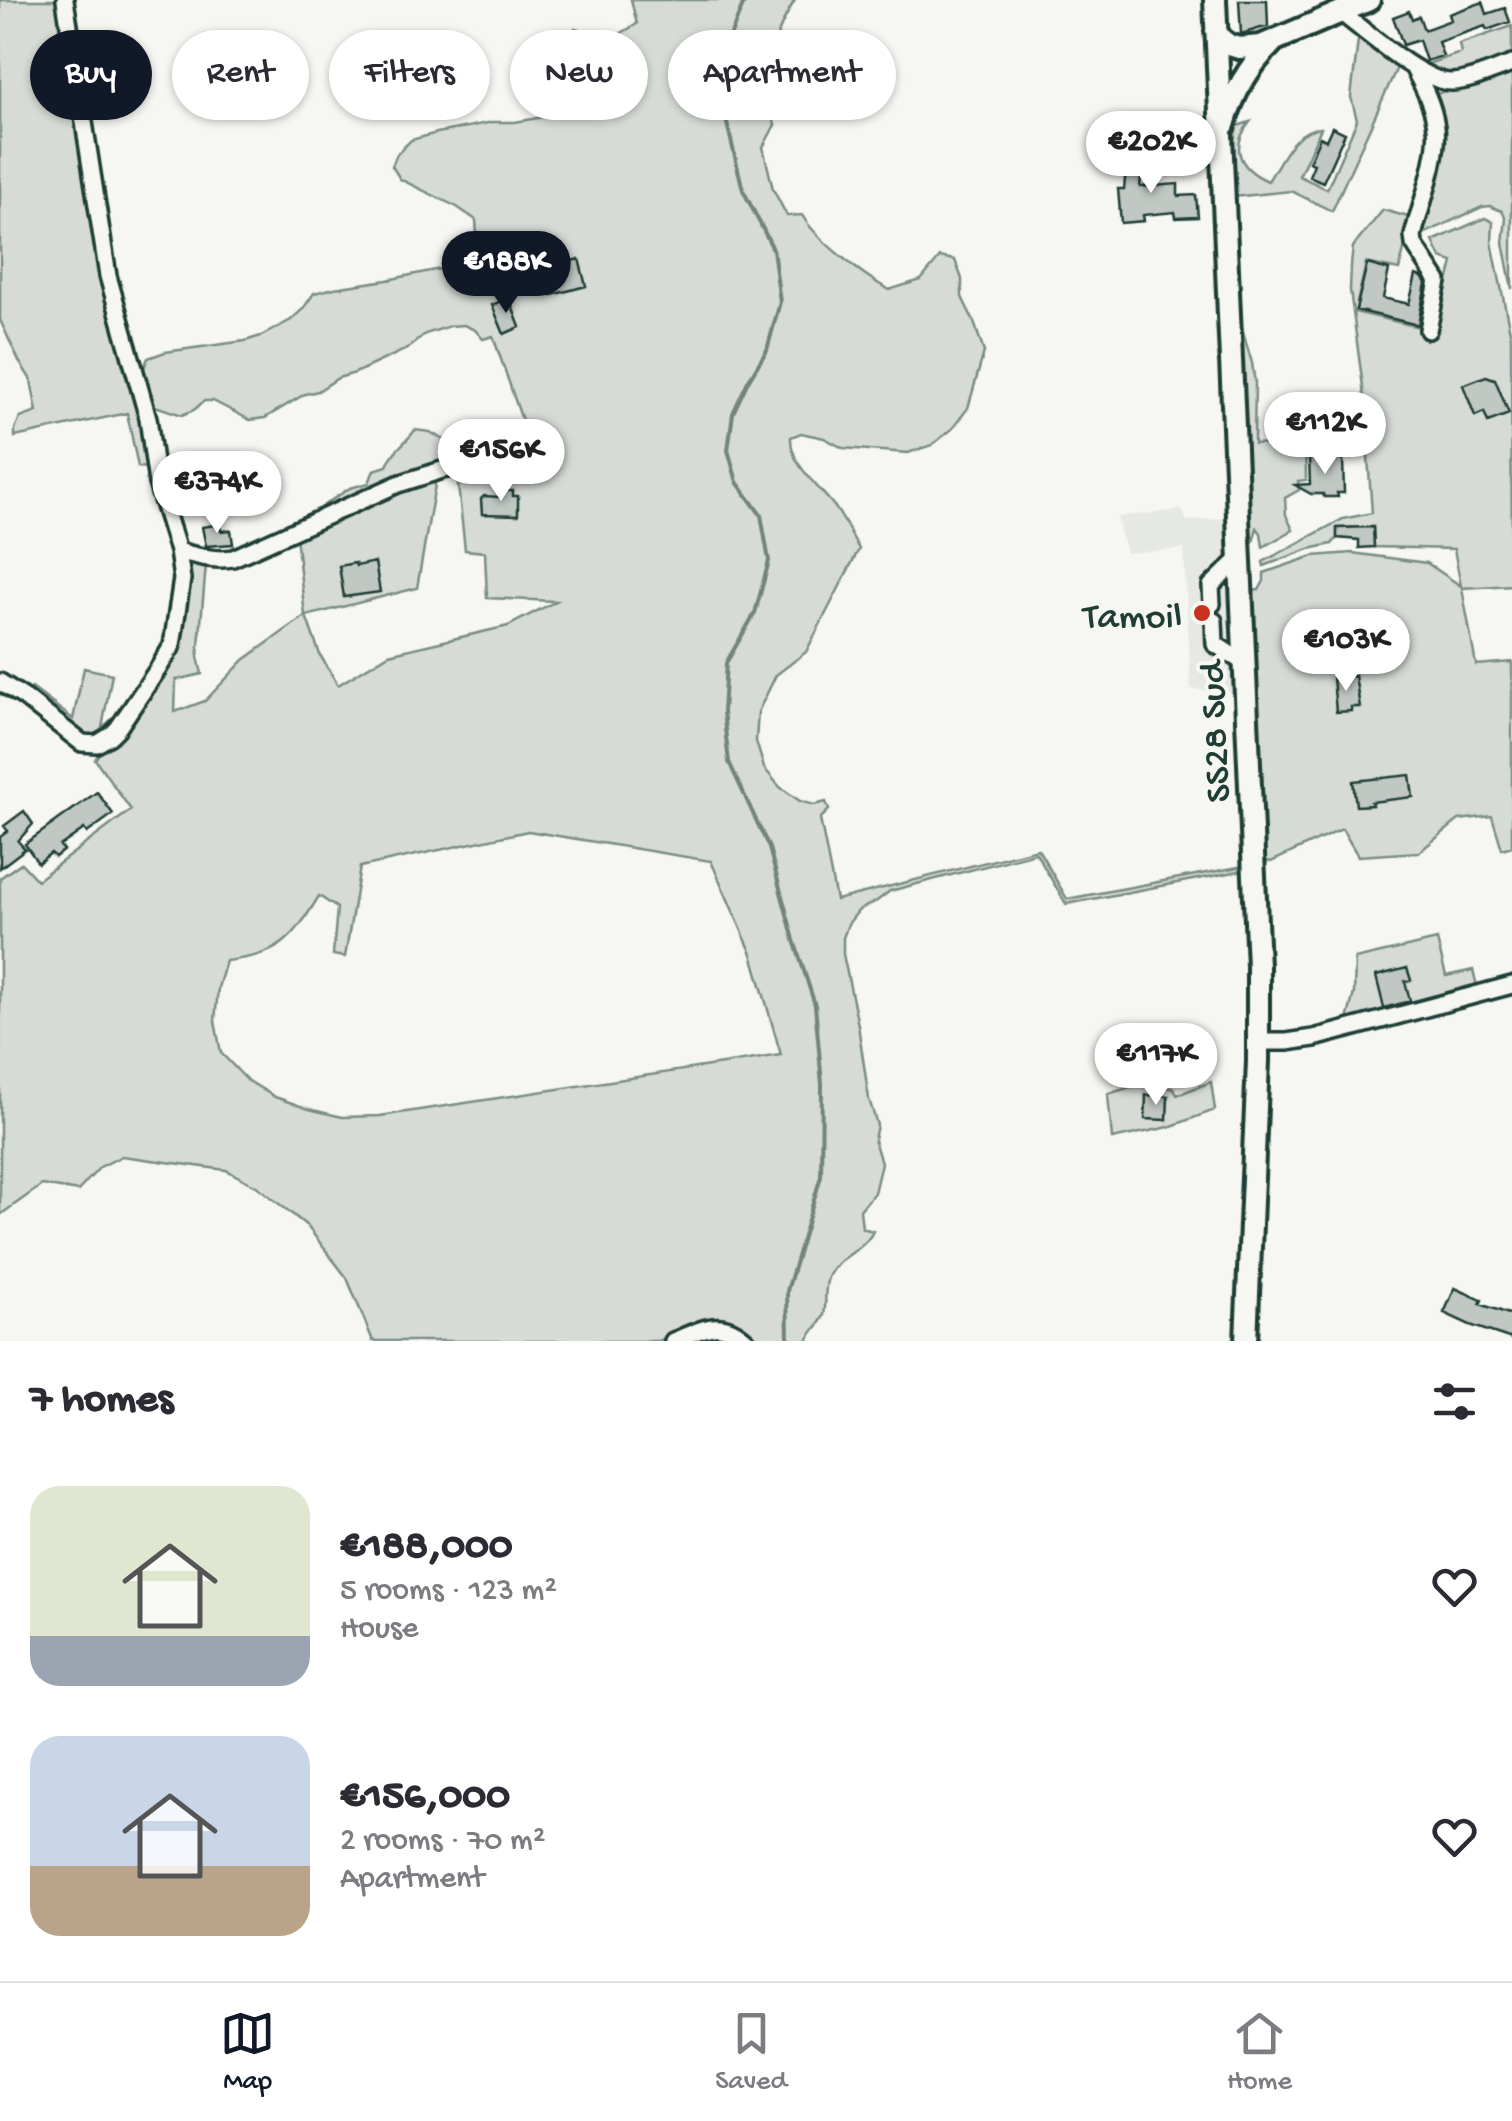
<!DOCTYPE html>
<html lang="en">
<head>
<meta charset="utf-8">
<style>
  body { margin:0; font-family:"Gochi Hand",sans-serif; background:#f2f2f3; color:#2b2b33; height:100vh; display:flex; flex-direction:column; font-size:38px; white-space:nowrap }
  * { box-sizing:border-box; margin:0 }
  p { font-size:32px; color:#7c7c81 }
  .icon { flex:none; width:55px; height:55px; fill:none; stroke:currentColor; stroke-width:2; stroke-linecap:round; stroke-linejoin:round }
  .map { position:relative; height:1341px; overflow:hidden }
  .drawer { display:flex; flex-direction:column; background:#fff; flex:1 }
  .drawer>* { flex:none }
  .guide { position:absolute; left:30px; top:30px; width:1000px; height:90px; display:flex; gap:20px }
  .price { position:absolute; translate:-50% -85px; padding:0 22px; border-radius:35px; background:#fff; color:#222; font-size:32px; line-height:65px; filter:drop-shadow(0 2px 5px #0008) }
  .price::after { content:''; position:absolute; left:50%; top:60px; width:30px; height:22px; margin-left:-15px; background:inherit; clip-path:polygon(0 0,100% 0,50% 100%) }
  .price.selected { background:#111827; color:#fff }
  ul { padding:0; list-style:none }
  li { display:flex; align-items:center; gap:30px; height:250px; padding:0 30px }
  li span { display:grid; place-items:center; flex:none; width:280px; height:200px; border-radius:30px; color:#555 }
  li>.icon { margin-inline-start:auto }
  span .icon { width:120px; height:120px; fill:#fffc; stroke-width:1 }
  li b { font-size:42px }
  h2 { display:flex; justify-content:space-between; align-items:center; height:120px; padding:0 30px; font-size:42px }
  .chip { padding:0 35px; border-radius:45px; background:#fff; box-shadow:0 2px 8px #0004; font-size:35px; line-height:90px }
  .chip.selected { background:#111827; color:#fff }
  .tabs { display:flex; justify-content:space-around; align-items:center; height:140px; border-top:2px solid #e1e1e2; background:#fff; font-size:28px; color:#7c7c81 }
  .tabs a { display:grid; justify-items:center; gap:5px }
  .tabs .selected { color:#111827 }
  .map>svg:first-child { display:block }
  .built { fill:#e6e8e4 }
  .green { fill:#d6dbd6; stroke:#7a8c85; stroke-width:2.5; fill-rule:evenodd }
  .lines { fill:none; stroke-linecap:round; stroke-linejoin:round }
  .stream { stroke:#72847d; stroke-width:4 }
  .building { fill:#c1c8c3; stroke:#1f3d34; stroke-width:2.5 }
  .minor-casing { stroke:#1f3d34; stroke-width:22 }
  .major-casing { stroke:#1f3d34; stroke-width:28 }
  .minor { stroke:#f6f6f2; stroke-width:15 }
  .major { stroke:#f6f6f2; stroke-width:20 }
  .poi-dot { fill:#c8321e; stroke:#f6f6f2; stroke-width:4 }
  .labels { text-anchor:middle; stroke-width:8; stroke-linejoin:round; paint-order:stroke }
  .poi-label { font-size:38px; fill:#1f3d34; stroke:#f6f6f2; text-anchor:end }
  .street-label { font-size:38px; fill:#1f3d34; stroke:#f6f6f2 }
</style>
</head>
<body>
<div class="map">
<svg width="1512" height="1341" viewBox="0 0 1512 1341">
  <rect width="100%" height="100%" fill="#f6f6f2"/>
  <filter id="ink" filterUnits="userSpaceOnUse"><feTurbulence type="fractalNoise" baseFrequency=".01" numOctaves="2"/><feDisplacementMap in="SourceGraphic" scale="20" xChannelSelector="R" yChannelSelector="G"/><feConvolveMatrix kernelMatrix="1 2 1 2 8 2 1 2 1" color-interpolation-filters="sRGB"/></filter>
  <g filter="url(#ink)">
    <path class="built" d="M 1182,510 L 1187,521 L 1230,518 L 1236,693 L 1191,689 L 1184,549 L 1126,553 L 1117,517 Z"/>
    <path class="green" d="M 0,0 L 59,0 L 107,296 L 120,349 L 140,410 L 148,468 L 138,467 L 127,413 L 15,437 L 15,429 L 20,418 L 37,412 L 31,380 L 19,361 L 0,320 Z
      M 631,0 L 795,0 C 769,43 761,77 775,125 L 763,147 L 773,189 L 787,216 L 802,215 C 816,240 863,275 889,290 L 921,280 L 940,257 L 955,260 L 962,279 L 962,297 L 974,322 L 984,352 L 968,408 L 952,429 L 932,445 L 908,453 L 843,448 L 824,438 L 801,433 L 791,437 C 790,465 818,485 834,506 C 844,519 851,535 859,549 L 806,652 L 776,675 L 758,712 L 756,741 L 764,768 L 780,787 L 800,801 L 814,805 L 826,802 L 829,810 L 820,819 L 836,900 L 1038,849 L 1067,899 L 1244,866 L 1245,870 L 1066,904 L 1036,853 L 890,891 L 877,901 L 859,910 L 848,924 L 843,938 L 843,954 L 858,1025 L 869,1099 L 877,1125 L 874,1140 L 881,1163 L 874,1193 L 860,1210 L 862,1228 L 873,1231 C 865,1250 839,1256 829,1275 C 823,1288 827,1302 824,1315 C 821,1324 811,1332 807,1341 L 755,1341 L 744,1331 L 701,1323 L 658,1341 L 373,1341 L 347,1278 L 307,1226 L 258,1187 L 226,1170 L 122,1156 L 100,1167 L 78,1191 L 42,1185 L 0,1215 L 0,878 L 21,863 L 37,880 L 131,810 L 95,759 L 169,662 L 184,556 L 206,565 L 198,657 L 202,674 L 176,680 L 175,712 L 205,701 L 244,660 L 305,616 L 296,535 L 436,479 L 417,588 L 306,616 L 320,655 L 338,685 L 389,654 L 508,626 L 556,601 L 487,598 L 485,552 L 465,550 L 457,476 L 538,460 L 545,454 L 548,443 C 502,443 445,457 403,473 C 377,484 351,498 325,510 L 324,505 L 350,488 L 369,483 L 374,470 L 387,466 C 392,451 406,443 415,430 L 430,432 L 444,440 L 454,434 L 472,443 L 525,429 L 493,336 L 483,339 L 475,330 L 464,325 L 450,326 L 425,334 L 407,349 L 355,373 L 338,378 L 318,391 L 305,394 L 265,418 L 250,420 L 213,401 L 204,401 L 194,410 L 182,415 L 149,404 L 141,375 L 148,358 L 165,352 L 245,341 L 261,336 L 291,320 L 303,309 L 314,293 L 334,288 L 387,280 L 445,268 L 454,251 L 470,248 L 477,236 L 476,220 L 457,207 L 400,179 L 392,166 L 397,154 L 411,140 L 437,133 L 493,122 L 515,122 L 555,115 L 623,110 L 612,70 C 594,66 579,60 565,47 L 575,28 L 611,39 L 637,24 ZM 528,831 L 711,861 L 752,954 L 781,1055 L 380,1116 L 342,1117 L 309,1109 L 275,1097 L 247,1080 L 221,1053 L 215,1021 L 218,988 L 226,961 C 281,954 291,942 319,896 L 337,908 L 333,955 L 345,957 L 360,867 Z
      M 1512,26 L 1512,58 L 1451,77 L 1421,66 L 1461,53 L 1459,44 Z
      M 1359,32 L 1399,63 L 1332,211 L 1291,191 L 1232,197 L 1232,150 L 1237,126 L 1250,122 C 1229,148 1240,169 1268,181 C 1281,161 1294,128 1321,128 L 1299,176 L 1327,189 L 1357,120 L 1351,97 Z
      M 1512,69 L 1512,289 L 1503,242 L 1506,219 L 1502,211 L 1490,206 L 1482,207 L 1417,237 L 1441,142 L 1433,95 Z
      M 1383,210 L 1412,218 L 1399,270 L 1366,263 L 1355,312 L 1436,331 L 1453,262 L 1441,258 L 1433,241 L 1485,218 L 1493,222 L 1492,242 L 1511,337 L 1512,585 L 1462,588 L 1476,665 L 1512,662 L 1512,846 L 1502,849 L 1492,816 L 1459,820 L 1419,852 L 1358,856 L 1342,829 L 1271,862 L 1262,860 L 1251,591 L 1259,590 L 1264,581 L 1264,573 L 1313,556 L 1352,553 L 1427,563 L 1461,586 L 1454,549 L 1374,547 L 1373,527 L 1337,528 L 1337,538 L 1332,544 L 1309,549 L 1264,566 L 1263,562 L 1343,519 L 1372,513 L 1363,387 L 1350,290 L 1351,265 L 1353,247 Z
      M 1238,315 L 1252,363 L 1255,383 L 1254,444 L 1305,442 L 1306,480 L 1298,481 L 1299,490 L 1285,498 L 1286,515 L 1293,530 L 1263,547 L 1261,533 L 1257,528 L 1253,542 L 1249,543 Z
      M 84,668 L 112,674 L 102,728 L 124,708 C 118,717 112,727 103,733 C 81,746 44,706 28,693 L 32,688 L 73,719 Z
      M 1437,940 L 1446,976 L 1473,970 L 1478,990 L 1346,1024 L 1354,993 L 1355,959 Z
      M 1211,1082 L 1215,1110 L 1169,1127 L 1112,1139 L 1108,1094 L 1134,1086 L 1174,1088 L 1177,1095 Z"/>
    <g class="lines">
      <path class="stream" d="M 745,0 L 727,44 L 719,90 L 743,190 L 773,249 L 780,302 L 767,350 L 748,381 L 733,413 L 728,450 L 737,482 L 761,515 L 769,561 L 755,613 L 726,663 L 723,712 L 729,762 L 769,848 L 794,940 L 815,1005 L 822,1084 L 821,1176 L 787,1291 L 788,1336 L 790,1341"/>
    </g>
    <path class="building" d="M 1239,0 L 1267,0 L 1268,26 L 1241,34 Z
      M 1483,2 L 1487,14 L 1505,8 L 1510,22 L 1487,30 L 1485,26 L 1438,42 L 1443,56 L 1426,61 L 1419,40 L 1403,45 L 1393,17 L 1409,11 L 1412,19 L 1419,16 L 1424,30 L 1451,20 L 1449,14 Z
      M 1332,127 L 1345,133 L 1323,182 L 1309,176 L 1314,164 L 1309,162 L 1320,137 L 1326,140 Z
      M 1128,150 L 1144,151 L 1140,187 L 1178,184 L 1178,196 L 1196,195 L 1198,217 L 1176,218 L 1175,212 L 1143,215 L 1144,221 L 1121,223 L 1118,189 L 1124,189 Z
      M 579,259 L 586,286 L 552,295 L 545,268 Z
      M 1367,264 L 1389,270 L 1383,298 L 1409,304 L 1416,275 L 1422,277 L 1426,283 L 1418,325 L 1356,310 Z
      M 509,298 L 520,327 L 504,334 L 492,305 Z
      M 1486,376 L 1495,379 L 1509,414 L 1488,422 L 1484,412 L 1475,416 L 1463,385 Z
      M 1323,456 L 1323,460 L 1343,459 L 1344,493 L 1337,493 L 1338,497 L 1324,497 L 1323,494 L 1311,494 L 1295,485 L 1310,484 L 1309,457 Z
      M 500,491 L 513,491 L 513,496 L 518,496 L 518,515 L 482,514 L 481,499 L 484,496 L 500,497 Z
      M 220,524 L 221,531 L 231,530 L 233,544 L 206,546 L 202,527 Z
      M 1373,527 L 1374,547 L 1359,548 L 1359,540 L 1337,538 L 1337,528 Z
      M 375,562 L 380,592 L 344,597 L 339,566 L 355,563 L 356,566 Z
      M 1355,676 L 1360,707 L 1351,707 L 1351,711 L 1336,712 L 1333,677 Z
      M 1410,775 L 1413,797 L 1371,802 L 1372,805 L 1356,806 L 1353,781 Z
      M 97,792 L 113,814 L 87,833 L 84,829 L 60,846 L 64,850 L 55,857 L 51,853 L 38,863 L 25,844 Z
      M 24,811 L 33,824 L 18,841 L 25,849 L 0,868 L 0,837 L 8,831 L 4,826 Z
      M 1407,968 L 1411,980 L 1405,981 L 1410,1001 L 1384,1008 L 1376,976 Z
      M 1146,1095 L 1168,1096 L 1167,1120 L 1145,1119 Z
      M 1455,1288 L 1482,1300 L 1480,1304 L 1512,1315 L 1512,1339 L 1470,1325 L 1444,1313 Z"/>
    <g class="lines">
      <defs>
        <path id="minor" d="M 1340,12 C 1364,30 1423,83 1452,82 C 1472,81 1493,70 1512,64
          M 1413,67 C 1423,86 1433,105 1436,127 C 1440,155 1420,207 1413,236 L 1414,244 L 1438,281 L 1428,330
          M 178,551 C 197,556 214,561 233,558 L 398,484 L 442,470 L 540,451
          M 1212,604 L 1211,586 L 1240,558
          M 1214,621 L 1215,644 L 1244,663
          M 0,682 L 25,698 L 82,743 L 97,744 L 110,736 L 118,728 L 158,669 L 172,646 L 182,579 L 178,551 L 157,483 L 148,418 L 108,276 L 65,0
          M 1259,1042 L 1287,1042 L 1314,1038 L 1512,985
          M 673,1341 C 703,1329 721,1316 747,1341"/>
        <path id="major" d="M 1215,0 L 1258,966 L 1258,1061 L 1246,1341
          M 1216,31 L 1221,39 L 1229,45 L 1239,48 L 1261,46 L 1369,0
          M 1224,125 C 1233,93 1249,66 1272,43"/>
      </defs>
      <use href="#minor" class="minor-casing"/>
      <use href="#major" class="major-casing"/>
      <use href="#minor" class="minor"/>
      <use href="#major" class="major"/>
    </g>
  </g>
  <circle class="poi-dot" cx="1202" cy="613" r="10"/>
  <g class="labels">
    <g class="poi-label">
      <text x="1182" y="626">Tamoil</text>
    </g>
    <g class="street-label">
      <text transform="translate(1212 732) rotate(-93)" y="13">SS28 Sud</text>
    </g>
  </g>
</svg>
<b class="price" style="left:1151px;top:196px">€202K</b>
<b class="price selected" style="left:506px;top:316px">€188K</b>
<b class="price" style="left:1325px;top:477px">€112K</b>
<b class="price" style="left:501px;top:504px">€156K</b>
<b class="price" style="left:217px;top:536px">€374K</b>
<b class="price" style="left:1346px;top:694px">€103K</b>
<b class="price" style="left:1156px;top:1108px">€117K</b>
<div class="guide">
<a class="chip selected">Buy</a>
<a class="chip">Rent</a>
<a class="chip">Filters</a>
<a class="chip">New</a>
<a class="chip">Apartment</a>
</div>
</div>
<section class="drawer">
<h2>7 homes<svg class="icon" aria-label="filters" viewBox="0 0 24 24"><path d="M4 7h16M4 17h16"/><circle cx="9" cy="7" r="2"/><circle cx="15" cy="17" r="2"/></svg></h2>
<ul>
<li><span style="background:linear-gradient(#dfe7d0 75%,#9aa5b1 0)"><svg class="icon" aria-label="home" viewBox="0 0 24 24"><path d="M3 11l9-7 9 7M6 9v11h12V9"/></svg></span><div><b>€188,000</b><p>5 rooms · 123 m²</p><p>House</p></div><svg class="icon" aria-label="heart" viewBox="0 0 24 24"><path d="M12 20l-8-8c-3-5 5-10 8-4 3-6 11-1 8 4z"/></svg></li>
<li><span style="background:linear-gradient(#c9d6e8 65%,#b9a48a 0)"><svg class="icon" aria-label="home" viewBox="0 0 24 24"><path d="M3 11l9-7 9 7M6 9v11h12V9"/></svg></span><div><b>€156,000</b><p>2 rooms · 70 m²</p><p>Apartment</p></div><svg class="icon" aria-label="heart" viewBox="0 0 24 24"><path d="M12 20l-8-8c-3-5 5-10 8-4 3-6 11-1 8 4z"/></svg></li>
</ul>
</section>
<nav class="tabs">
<a class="selected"><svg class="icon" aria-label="map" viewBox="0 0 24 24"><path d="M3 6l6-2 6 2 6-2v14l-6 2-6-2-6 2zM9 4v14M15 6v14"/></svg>Map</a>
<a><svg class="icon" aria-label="saved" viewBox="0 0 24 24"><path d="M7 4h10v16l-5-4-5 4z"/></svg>Saved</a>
<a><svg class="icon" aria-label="home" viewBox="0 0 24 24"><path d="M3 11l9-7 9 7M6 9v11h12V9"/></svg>Home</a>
</nav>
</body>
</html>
